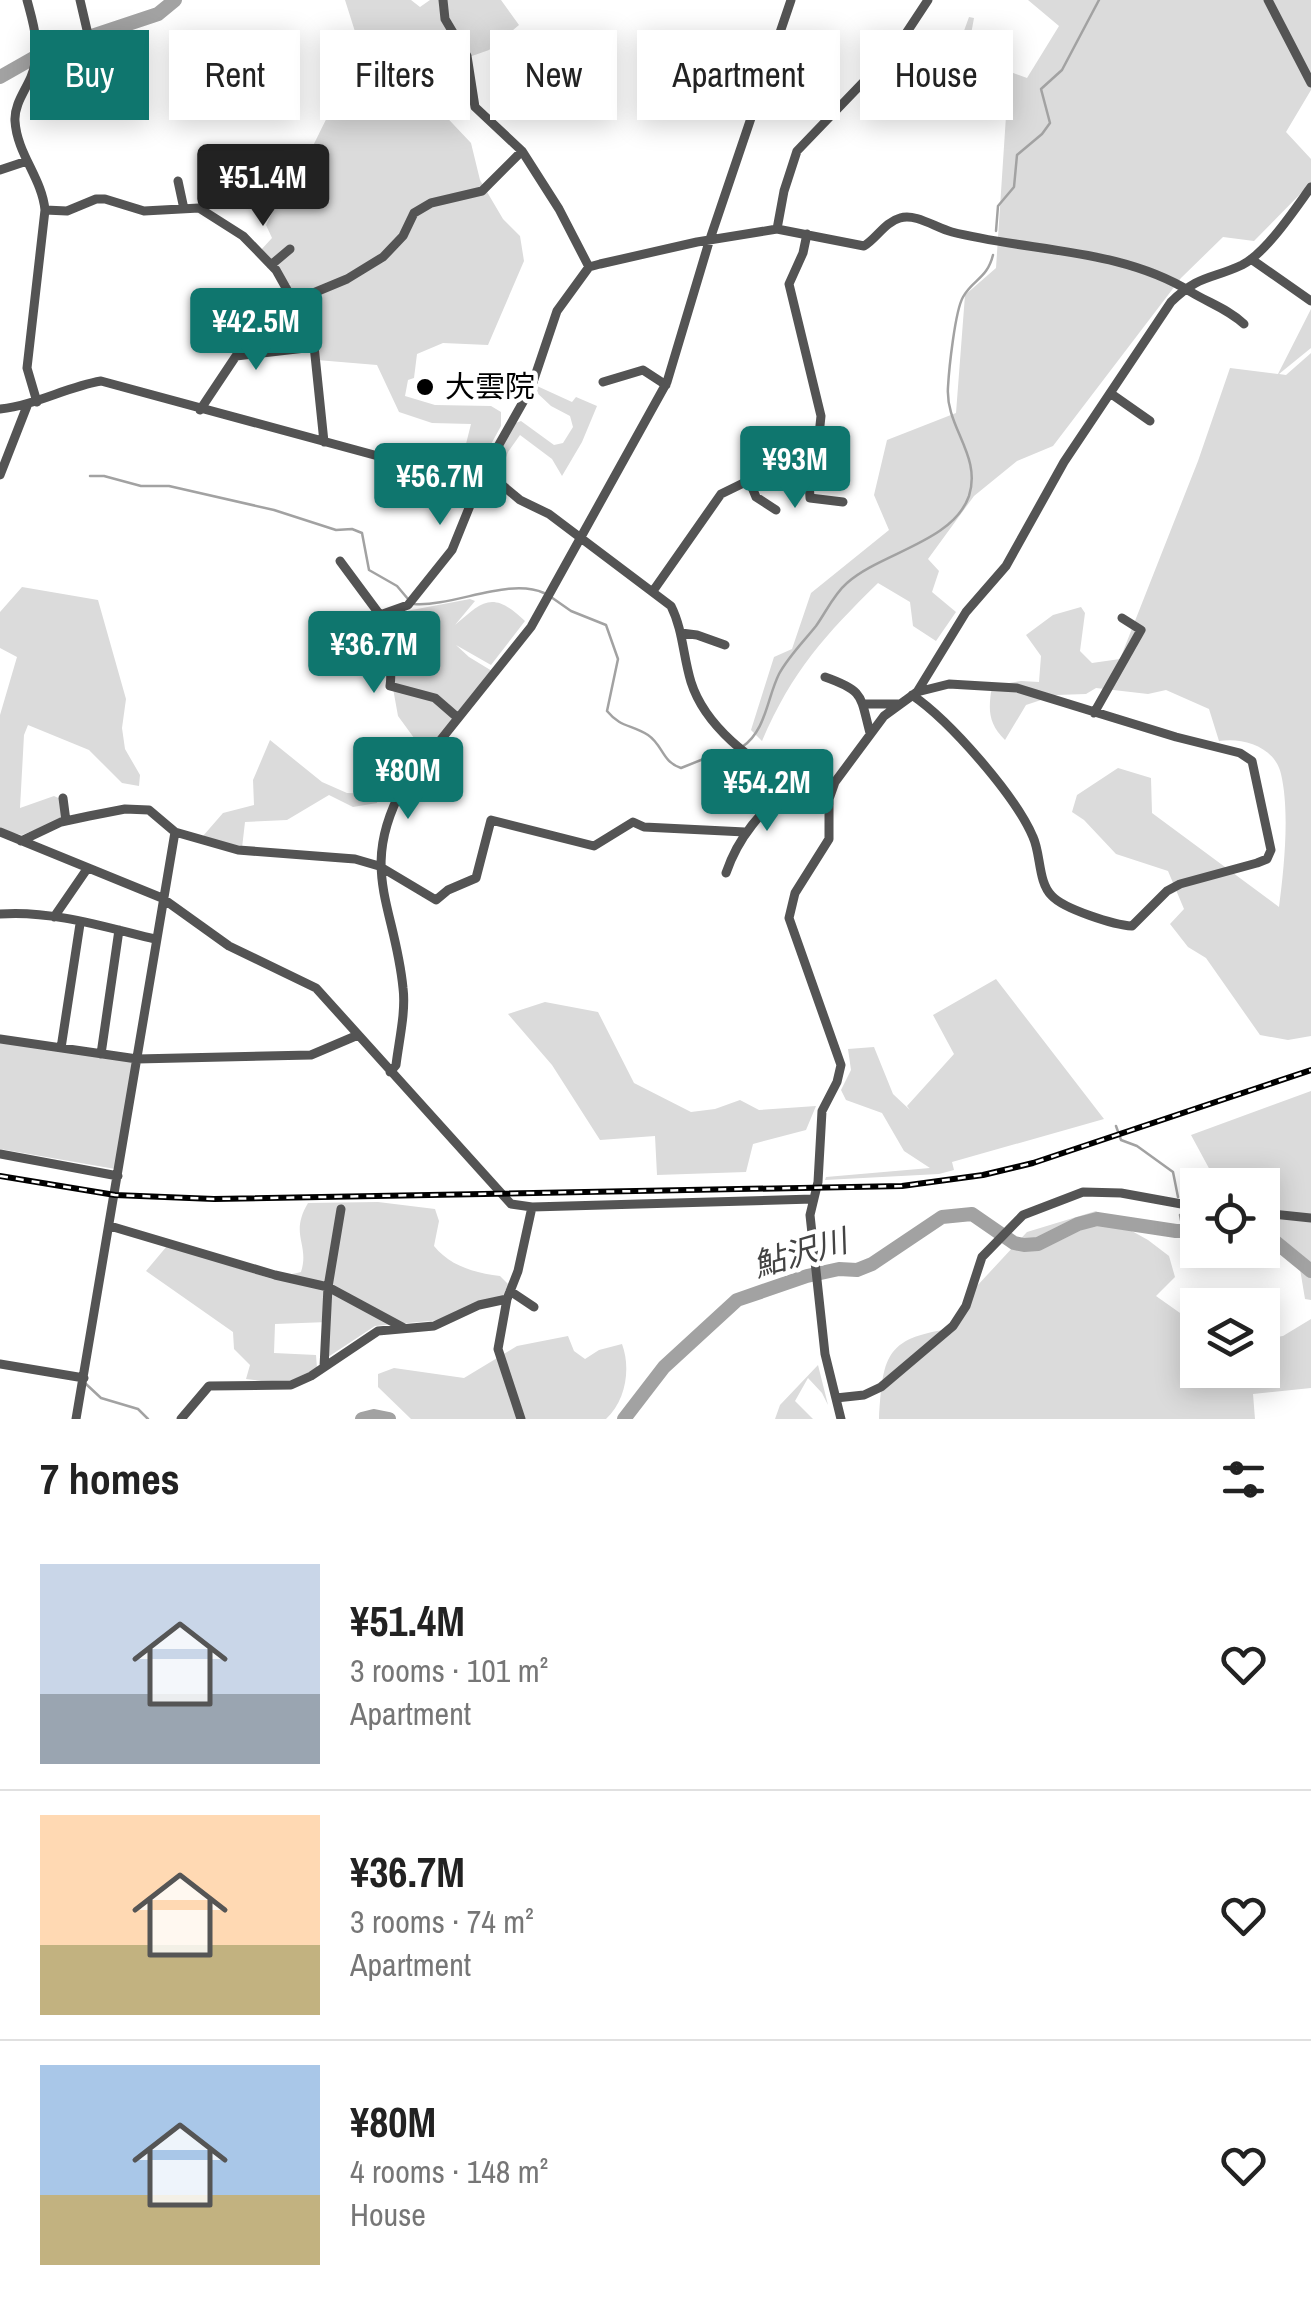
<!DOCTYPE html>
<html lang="en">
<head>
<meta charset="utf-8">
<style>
  body { margin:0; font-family:"Archivo Narrow","Noto Sans JP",sans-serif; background:#f2f2f2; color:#222; height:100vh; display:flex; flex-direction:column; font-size:38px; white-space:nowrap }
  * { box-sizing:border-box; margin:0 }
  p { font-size:32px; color:#767676 }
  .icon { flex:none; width:55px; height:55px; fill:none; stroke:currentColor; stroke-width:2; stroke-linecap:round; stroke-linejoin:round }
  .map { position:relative; height:1419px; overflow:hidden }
  .drawer { display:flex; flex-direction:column; background:#fff; flex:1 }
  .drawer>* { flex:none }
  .hud { position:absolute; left:30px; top:30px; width:1252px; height:90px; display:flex; gap:20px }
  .buttons { position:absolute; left:1180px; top:1168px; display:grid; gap:20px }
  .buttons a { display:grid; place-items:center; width:100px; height:100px; border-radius:0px; background:#fff; box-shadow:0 5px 25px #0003; font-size:50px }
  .price { position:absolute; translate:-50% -85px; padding:0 22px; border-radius:10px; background:#0f766e; color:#fff; font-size:32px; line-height:65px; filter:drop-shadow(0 2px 5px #0008) }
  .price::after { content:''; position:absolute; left:50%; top:60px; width:30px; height:22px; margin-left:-15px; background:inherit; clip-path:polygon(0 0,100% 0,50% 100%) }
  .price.selected { background:#222; color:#fff }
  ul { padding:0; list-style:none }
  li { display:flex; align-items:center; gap:30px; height:250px; padding:0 40px }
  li+li { border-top:2px solid #e0e0e0 }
  li span { display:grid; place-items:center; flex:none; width:280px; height:200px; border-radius:0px; color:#555 }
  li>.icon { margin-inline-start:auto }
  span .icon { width:120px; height:120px; fill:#fffc; stroke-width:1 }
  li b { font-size:42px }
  h2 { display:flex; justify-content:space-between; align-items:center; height:120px; padding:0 40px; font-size:42px }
  .chip { padding:0 35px; border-radius:0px; background:#fff; box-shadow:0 5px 25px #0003; font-size:35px; line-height:90px }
  .chip.selected { background:#0f766e; color:#fff }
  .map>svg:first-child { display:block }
  .green { fill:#dbdbdb }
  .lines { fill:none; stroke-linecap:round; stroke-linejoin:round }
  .stream { stroke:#a2a2a2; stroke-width:2.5 }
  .river { stroke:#a2a2a2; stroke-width:14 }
  .minor { stroke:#545454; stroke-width:9 }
  .rail-casing { stroke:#000; stroke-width:6 }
  .rail { stroke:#fff; stroke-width:2.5; stroke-dasharray:8; stroke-linecap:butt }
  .poi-dot { fill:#000; stroke:#fff; stroke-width:4 }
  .labels { text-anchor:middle; stroke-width:9; stroke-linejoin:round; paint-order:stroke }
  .poi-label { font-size:30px; fill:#000; stroke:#fff; text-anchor:start }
  .water-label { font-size:32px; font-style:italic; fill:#434343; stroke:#fff }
</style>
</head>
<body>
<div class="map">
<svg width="1311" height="1419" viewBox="0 0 1311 1419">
  <rect width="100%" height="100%" fill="#fff"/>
  <path class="green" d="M 345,0 L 411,0 L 420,7 L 430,0 L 501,0 L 519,25 L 489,50 L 449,64 L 436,106 L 471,143 L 480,180 L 503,219 L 520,236 L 524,261 L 488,345 L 443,343 L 417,354 L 414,378 L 408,380 L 405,396 L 435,405 L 491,406 L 501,412 L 501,426 L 479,466 L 462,460 L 471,424 L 432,423 L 399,412 L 377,365 L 317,360 L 288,287 L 292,283 L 287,286 L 260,251 L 272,238 L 266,225 L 273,211 L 259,190 L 299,156 L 306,160 L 348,75 L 364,60 Z
    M 1028,0 L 1311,0 L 1311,90 L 1286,132 L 1311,159 L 1311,183 L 1254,241 L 1223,237 L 1181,278 L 1053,446 L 1017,461 L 974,496 L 928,559 L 939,571 L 932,592 L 956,612 L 936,641 L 913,626 L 910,602 L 878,583 C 825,635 792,671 762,741 L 751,730 L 774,657 L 792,649 L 811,593 L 889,530 L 874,495 L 887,440 L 956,413 L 965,295 L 996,268 L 1006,116 L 993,94 L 959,80 L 943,117 L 933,115 L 947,75 L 910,56 L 917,46 L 956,53 L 969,17 L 974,18 L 967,56 L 1027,78 L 1059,26 Z
    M 1311,309 L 1311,348 L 1279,374 L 1286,375 L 1311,353 L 1311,1036 L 1288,1040 L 1260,1035 L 1206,958 L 1188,947 L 1170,924 L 1184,909 L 1168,871 L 1116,854 L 1084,820 L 1072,812 L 1077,795 L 1118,768 L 1151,778 L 1152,813 L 1279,907 C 1284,869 1290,812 1281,774 C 1275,747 1243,737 1219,741 L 1209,709 L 1166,690 L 1148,694 L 1096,688 L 1086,694 L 1056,695 L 1026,705 L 1005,740 C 988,723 988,710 992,686 L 1021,681 L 1039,682 L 1041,656 L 1026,635 L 1053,615 L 1081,607 L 1085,613 L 1080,651 L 1092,663 L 1120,659 L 1198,461 L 1230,368 L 1278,374 Z
    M 537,386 L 572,402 L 576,397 L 597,406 L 582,442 L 562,476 L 552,459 L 520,435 L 508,452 L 499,478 L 487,467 L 513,424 L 521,421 L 554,445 L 563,443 L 573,427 L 570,416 L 551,406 L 535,391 Z
    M 22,587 L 98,600 L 126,699 L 122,728 L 125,749 L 140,775 L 139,786 L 122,783 L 89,750 L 28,725 L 24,735 L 20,808 L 54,796 L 65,801 L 67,817 L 22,835 L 0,830 L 0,715 L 17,657 L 0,648 L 0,612 Z
    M 470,599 L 475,601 L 455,625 C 482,602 492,589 525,621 L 491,665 L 456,645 L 469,657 L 492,671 L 425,753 L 398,716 L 380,616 Z
    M 270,740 L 322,782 L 347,793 L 379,794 L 377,803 L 353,807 L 329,795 L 287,820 L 245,822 L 242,848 L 203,836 L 223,813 L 254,805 L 253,780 Z
    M 996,979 L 1104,1119 L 952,1162 L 954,1170 L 939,1174 L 825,1180 L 826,1177 L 930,1168 L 904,1151 L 882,1113 L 846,1100 L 841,1090 L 851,1070 L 848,1049 L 874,1047 L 893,1094 L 910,1110 L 907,1106 L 954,1054 L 933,1015 Z
    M 545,1002 L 598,1012 L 634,1083 L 691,1112 L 715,1109 L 740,1100 L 759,1110 L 816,1106 L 806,1130 L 753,1144 L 746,1172 L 657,1175 L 655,1136 L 600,1140 L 552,1065 L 508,1014 Z
    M 0,1043 L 137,1061 L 121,1170 L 0,1149 Z
    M 1311,1091 L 1311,1300 L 1305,1299 L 1298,1257 L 1284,1255 L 1263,1240 L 1262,1185 L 1218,1185 L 1191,1135 Z
    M 378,1202 L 435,1209 L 439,1221 L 434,1246 C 450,1266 475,1273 500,1276 L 508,1284 L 503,1296 L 441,1320 L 375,1326 L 328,1357 L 328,1322 L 275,1324 L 274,1353 L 316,1355 L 317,1368 L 285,1384 L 246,1379 L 250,1365 L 234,1349 L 233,1332 L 146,1271 L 167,1246 L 272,1279 L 301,1272 C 310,1244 289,1235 308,1203 Z
    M 1096,1211 L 1148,1240 L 1169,1256 L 1175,1277 L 1156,1296 L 1197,1325 L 1198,1370 L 1262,1370 L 1263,1339 L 1283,1336 L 1311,1319 L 1311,1388 L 1253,1394 L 1255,1419 L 879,1419 C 883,1358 884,1338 950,1329 L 976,1287 L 1027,1232 Z
    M 568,1336 L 574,1351 L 585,1359 L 599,1350 L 622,1344 C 631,1368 626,1401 606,1419 L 411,1419 L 378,1387 L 378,1374 L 394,1368 L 464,1378 L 517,1346 Z
    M 818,1365 L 828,1405 L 822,1393 L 808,1378 L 795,1401 L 813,1419 L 775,1419 L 780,1405 Z"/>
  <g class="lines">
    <path class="stream" d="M 996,231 L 998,206 L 1014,187 L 1017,155 L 1042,134 L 1050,123 L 1041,89 L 1062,70 L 1099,0
      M 90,476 L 104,476 L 141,486 L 169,486 L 274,510 L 336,530 L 352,529 L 362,533 L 369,570 L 397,586 L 408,599
      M 551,597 L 571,611 L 606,625 L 618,659 L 607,711 C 621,728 631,724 648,735 C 663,745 662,762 681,768 L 711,756 L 735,751
      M 414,604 C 453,607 509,577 544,593
      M 742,747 C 766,731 767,698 779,674 C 788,657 804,641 816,626 C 826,612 834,594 847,583 C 880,553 953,542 969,496 C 982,455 945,427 948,387 C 949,369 955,311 963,297 C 973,279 987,279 993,255
      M 1116,1126 L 1121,1140 L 1137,1146 L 1173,1172 L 1178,1197
      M 1180,1215 L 1183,1231
      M 86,1384 L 101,1398 L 138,1409 L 148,1419"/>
    <path class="river" d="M 0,77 L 44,52 L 158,14 L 175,0
      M 1262,1231 L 1311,1271
      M 362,1419 L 374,1416 L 389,1419
      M 624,1419 L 664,1367 L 737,1300 L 807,1276 L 839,1269 L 857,1270 L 872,1264 L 942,1217 L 972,1214 L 1014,1243 L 1024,1245 L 1038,1244 L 1078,1224 L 1097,1219 L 1176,1231 L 1198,1231"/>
    <path class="minor" d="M 27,0 C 34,26 42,50 31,77 C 25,91 14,105 15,121 C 17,154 42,178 45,210 L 27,368 L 37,402
      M 80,0 L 87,30
      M 443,0 L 445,19 L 467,56 L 475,107 L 522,151 L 559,209 L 589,267
      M 1268,0 L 1311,83
      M 0,170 L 27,161
      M 178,181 L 184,209
      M 45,210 L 67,211 L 96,199 L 105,199 L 144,211 L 199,208 L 243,236 L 276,270 L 313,336 L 324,442
      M 777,229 L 784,191 L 797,151 L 897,47 L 928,0
      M 1251,259 L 1311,301
      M 271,265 L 290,249
      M 294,301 L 347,279 L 383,257 L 403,236 L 414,213 L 431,203 L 482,191 L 522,151
      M 603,382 L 643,370 L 666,385
      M 1110,393 L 1150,421
      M 0,409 C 36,405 66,387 101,381 L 389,459 L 460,461 L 478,465 L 520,500 L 549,514 L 671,606 C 683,630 683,656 691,682 C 709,739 774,772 819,805 L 829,808
      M 200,410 L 236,356 L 314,347
      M 808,463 L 810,498 L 843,502
      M 0,475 L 27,406
      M 749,480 L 756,497 L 776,510
      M 340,561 L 380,615 L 408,605 L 452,550 L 484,471 L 531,388 L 557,311 L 589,267 L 600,264 L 697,242 L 777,229 L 864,246 C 877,238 885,222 900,218 C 916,213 936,228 952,232 C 1031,252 1120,248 1191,292 C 1209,303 1228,309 1244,324
      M 653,591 L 721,494 L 770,470 L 808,463 L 818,444 L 821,416 L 789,284 L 803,253 L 807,234
      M 380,615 C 381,641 394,659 390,686 L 435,698 L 458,718
      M 681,633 L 697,635 L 725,645
      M 825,677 C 865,691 860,696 870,733
      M 912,695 C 950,721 1015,795 1033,837 C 1041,854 1038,883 1052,896 C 1064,909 1114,925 1132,926 L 1167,891 L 1180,884 L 1257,863 L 1267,859 L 1271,850 L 1252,761 L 1240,753 L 1176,737 L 1017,688 L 949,684 L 917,692
      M 864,704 L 900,704
      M 1094,713 L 1141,630 L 1122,618
      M 63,798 L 66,821
      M 0,832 L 162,898 L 229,946 L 316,988 L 511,1204 L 532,1207 L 813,1199
      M 21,841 L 61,822 L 89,816 L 125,809 L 149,810 L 175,832 L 238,850 L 355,859 L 379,866 L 436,900 L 448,890 L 476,878 L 491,820 L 594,846 L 633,822 L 644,827 L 745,832
      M 726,873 C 739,835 761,812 792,785
      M 0,914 C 51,910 105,927 155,939
      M 54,917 L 87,869
      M 0,1039 L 137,1059 L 311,1055 L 358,1035
      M 61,1048 L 80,924
      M 101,1054 L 119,930
      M 390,1072 L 396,1065 C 399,1040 406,1012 403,988 C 395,906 358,870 403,787 L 531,627 L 667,382 L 709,242 L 791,0
      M 0,1154 L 118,1176
      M 1262,1213 L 1311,1218
      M 110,1226 L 275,1275 L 328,1287 L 404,1328
      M 510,1291 L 534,1307
      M 507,1299 L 498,1349 L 521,1419
      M 0,1364 L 84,1378
      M 324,1367 L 328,1287 L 341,1209
      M 836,1398 L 864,1395 L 881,1387 L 953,1326 L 966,1306 L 982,1257 L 1023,1215 L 1083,1192 L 1121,1193 L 1198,1207
      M 76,1419 L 175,832
      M 181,1419 L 209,1386 L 291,1385 L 311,1376 L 378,1331 L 434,1326 L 479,1305 L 507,1299 L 518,1271 L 532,1207
      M 841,1419 L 825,1354 L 810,1215 L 818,1182 L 822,1111 L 837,1082 L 841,1065 L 789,918 L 795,893 L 829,839 L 829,799 L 835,782 L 884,716 L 917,692 L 966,612 L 1006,566 L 1064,462 L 1171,302 C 1200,274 1210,280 1242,265 C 1266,253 1295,209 1311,187"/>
    <defs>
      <path id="rail" d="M 0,1176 L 115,1195 L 214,1199 L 902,1186 L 983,1175 L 1033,1163 L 1311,1070"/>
    </defs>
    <use href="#rail" class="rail-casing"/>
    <use href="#rail" class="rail"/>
  </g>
  <circle class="poi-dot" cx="425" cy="387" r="10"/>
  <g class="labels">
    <g class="poi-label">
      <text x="445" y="397">大雲院</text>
    </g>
    <g class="water-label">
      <text transform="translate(800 1253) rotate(-16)" y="11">鮎沢川</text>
    </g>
  </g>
</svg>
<div class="buttons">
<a><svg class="icon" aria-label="locate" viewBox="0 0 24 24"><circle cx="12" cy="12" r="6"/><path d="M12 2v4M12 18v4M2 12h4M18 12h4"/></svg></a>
<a><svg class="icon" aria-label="layers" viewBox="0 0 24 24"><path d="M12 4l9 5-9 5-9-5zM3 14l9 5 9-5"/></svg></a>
</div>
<b class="price selected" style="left:263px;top:229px">¥51.4M</b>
<b class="price" style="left:256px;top:373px">¥42.5M</b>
<b class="price" style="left:795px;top:511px">¥93M</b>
<b class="price" style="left:440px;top:528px">¥56.7M</b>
<b class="price" style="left:374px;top:696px">¥36.7M</b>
<b class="price" style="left:408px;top:822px">¥80M</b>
<b class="price" style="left:767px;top:834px">¥54.2M</b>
<div class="hud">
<a class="chip selected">Buy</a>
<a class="chip">Rent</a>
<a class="chip">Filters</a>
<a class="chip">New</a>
<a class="chip">Apartment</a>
<a class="chip">House</a>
</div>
</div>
<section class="drawer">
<h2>7 homes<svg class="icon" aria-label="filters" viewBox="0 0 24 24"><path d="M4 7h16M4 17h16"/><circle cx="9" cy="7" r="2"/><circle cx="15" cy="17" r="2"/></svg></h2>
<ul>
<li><span style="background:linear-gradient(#c9d6e8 65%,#9aa5b1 0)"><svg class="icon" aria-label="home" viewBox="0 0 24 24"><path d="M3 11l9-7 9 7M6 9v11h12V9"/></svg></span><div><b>¥51.4M</b><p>3 rooms · 101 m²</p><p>Apartment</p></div><svg class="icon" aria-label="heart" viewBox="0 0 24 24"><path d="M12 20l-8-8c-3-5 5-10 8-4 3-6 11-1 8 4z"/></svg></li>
<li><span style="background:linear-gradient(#ffd9b3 65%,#c2b280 0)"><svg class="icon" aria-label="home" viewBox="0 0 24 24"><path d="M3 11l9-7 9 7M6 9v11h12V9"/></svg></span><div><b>¥36.7M</b><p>3 rooms · 74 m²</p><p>Apartment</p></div><svg class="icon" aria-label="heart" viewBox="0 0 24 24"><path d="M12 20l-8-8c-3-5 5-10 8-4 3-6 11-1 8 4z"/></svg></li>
<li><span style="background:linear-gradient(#a9c7e8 65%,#c2b280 0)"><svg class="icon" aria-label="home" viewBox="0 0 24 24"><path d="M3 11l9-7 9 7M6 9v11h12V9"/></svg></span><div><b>¥80M</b><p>4 rooms · 148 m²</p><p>House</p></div><svg class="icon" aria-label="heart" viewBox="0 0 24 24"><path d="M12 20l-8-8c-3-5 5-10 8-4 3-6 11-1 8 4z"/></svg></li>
</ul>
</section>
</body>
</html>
